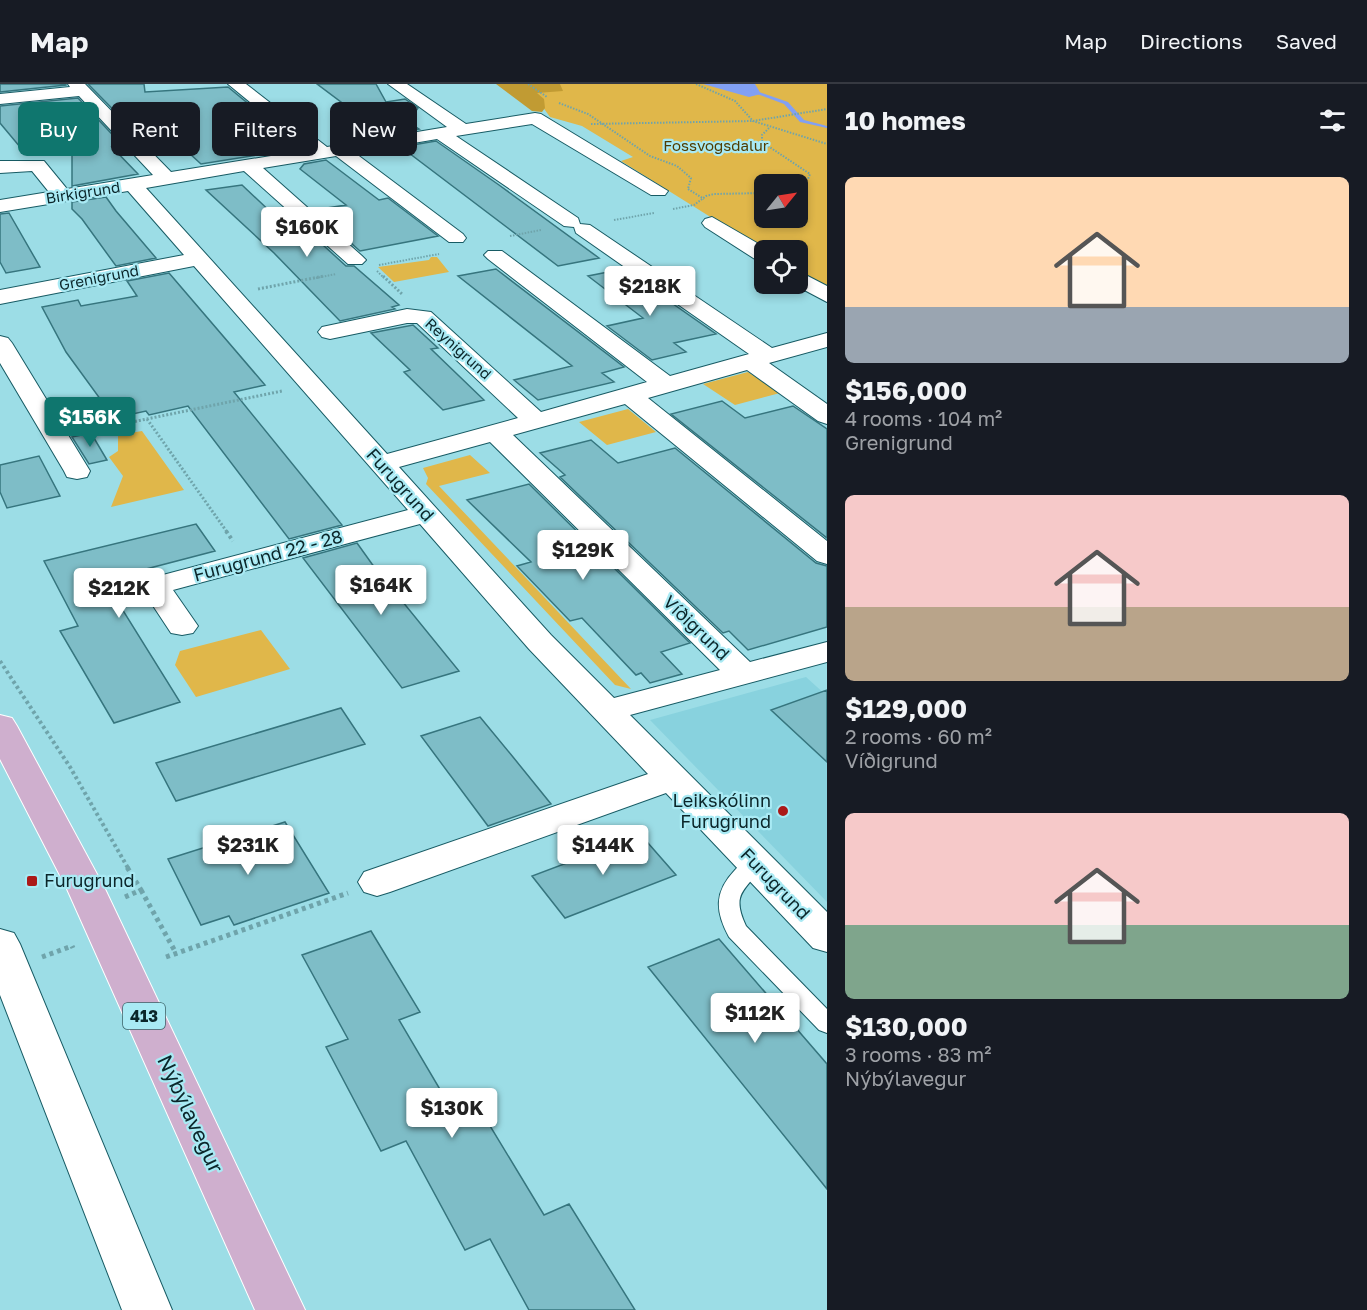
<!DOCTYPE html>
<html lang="en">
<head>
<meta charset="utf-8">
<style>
  body { margin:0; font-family:"Golos Text",sans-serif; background:#242831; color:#f1f3f6; height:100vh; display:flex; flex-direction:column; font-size:22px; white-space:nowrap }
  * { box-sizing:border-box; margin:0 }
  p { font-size:20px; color:#9ea1a6 }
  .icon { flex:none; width:33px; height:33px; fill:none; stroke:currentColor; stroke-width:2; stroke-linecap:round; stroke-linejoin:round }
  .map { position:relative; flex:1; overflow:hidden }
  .side { display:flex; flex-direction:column; background:#171b24; width:540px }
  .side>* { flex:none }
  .top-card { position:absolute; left:18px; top:18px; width:570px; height:54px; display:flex; gap:12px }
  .needle { width:39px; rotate:60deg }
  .fabs { position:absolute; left:754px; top:90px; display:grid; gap:12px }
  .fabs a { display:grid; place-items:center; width:54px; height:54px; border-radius:9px; background:#171b24; box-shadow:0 3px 9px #0003; font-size:30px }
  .price { position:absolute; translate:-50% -51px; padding:0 14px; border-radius:6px; background:#fff; color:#222; font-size:20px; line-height:39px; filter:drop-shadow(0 2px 3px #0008) }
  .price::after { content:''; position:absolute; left:50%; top:36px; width:18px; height:14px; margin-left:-9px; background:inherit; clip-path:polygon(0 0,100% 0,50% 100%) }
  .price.active { background:#0f766e; color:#fff }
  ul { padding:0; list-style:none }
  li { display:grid; align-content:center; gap:12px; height:318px; padding:0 18px }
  li span { display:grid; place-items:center; height:186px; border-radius:9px; color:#555 }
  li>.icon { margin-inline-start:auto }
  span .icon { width:108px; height:108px; fill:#fffc; stroke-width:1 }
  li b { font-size:26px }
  h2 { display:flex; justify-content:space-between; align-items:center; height:72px; padding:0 18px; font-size:26px }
  .chip { padding:0 21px; border-radius:9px; background:#171b24; box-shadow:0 3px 9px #0003; font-size:21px; line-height:54px }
  .chip.active { background:#0f766e; color:#fff }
  header { display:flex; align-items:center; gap:36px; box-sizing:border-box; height:84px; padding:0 30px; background:#171b24; border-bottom:2px solid #363941 }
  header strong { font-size:28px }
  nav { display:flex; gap:33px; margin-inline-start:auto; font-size:21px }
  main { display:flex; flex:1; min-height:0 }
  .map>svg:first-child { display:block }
  .built { fill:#88d2de }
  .green { fill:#e0b74a; fill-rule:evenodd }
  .forest { fill:#c19b33 }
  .water { fill:#82a0f3 }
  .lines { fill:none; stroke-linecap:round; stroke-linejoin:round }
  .stream { fill:#82a0f3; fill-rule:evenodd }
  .building { fill:#7ebdc7; stroke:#36757e; stroke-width:1.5 }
  .lane-casing { stroke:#175b64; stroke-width:2 }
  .street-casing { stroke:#175b64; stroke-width:2 }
  .primary-casing { stroke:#fff; stroke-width:2 }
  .path-far3 { stroke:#6fa4ab; stroke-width:2; stroke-dasharray:1.5 1.5; stroke-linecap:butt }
  .path-far2 { stroke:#6fa4ab; stroke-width:3; stroke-dasharray:2 2; stroke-linecap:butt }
  .path-far1 { stroke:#6fa4ab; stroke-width:4; stroke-dasharray:3 3; stroke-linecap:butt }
  .path { stroke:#6fa4ab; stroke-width:5; stroke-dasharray:4 4; stroke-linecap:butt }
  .lane { fill:#fff; fill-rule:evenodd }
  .street { fill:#fff; fill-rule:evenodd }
  .primary { fill:#cfafce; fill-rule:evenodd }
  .poi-dot { fill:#ab1918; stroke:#a9eaf4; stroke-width:2 }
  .labels { text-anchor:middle; stroke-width:4.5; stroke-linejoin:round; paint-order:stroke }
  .far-park-label { font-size:15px; fill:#503c01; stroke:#a9eaf4 }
  .far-street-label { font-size:15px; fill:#0b262a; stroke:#a9eaf4 }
  .shield { fill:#a9eaf4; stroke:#3a6167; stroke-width:1.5 }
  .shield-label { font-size:16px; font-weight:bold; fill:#0b262a }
  .street-label { font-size:18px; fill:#0b262a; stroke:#a9eaf4 }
  .poi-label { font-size:18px; fill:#0b262a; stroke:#a9eaf4; text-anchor:end }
  .near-street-label { font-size:21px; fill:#0b262a; stroke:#a9eaf4 }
</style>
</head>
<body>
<header>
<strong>Map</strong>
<nav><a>Map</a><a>Directions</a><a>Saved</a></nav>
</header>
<main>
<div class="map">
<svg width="827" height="1226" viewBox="0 0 827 1226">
  <rect width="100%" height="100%" fill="#9cdde6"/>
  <path class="built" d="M 806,593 L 827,612 L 827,818 L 650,636 Z"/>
  <path class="green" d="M 526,0 L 827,0 L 827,208 L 798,189 L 798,166 L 765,167 L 621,77 L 633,73 L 582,42 L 550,33 ZM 765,100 L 798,100 L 798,134 L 765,134 Z
    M 431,173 L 437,173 L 449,188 L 394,198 L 378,183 L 429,176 Z
    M 748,288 L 780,309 L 735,321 L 703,300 Z
    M 628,325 L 656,348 L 607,361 L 579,338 Z
    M 142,347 L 184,406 L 111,423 L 123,392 L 109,373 L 118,367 L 118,351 Z
    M 470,371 L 490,389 L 439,402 L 631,605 L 615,601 L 426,400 L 428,394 L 423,384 Z
    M 261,546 L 290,585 L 196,613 L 175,581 L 180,567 Z"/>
  <path class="forest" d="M 496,0 L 560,0 L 563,7 L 537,9 L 544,15 L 545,24 L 542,28 L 532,27 Z"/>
  <path class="water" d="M 703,0 L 755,0 L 761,10 L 749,13 Z"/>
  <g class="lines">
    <path class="stream" d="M 730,0 L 736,0 L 788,18 L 804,36 L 827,42 L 827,44 L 800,38 L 784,20 Z"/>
  </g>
  <path class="building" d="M 0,0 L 66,0 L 66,1 L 0,8 Z
    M 88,0 L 144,0 L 145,8 L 228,3 L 302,64 L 201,80 L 177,58 L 147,60 Z
    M 317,0 L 376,0 L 386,18 L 405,15 L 418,24 L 408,38 L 419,45 L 385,51 Z
    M 78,14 L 123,62 L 112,63 L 138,90 L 72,102 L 72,53 L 20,63 L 0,39 L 0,22 Z
    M 436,57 L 499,101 L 599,174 L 558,182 L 401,63 Z
    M 326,76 L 379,116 L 388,114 L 438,152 L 360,167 L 314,126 L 346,121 L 300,85 L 304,80 Z
    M 242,101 L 276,133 L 289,130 L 346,182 L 354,182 L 399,221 L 392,223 L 395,225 L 340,237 L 274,169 L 206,106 Z
    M 106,113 L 116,127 L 156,174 L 116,182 L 82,135 L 72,125 L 72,118 Z
    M 9,129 L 40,183 L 6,189 L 0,178 L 0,130 Z
    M 496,185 L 624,283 L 602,289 L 614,298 L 538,316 L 514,296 L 572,282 L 458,192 Z
    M 623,185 L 716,250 L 674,259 L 686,268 L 652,276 L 607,242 L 643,234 L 588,192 Z
    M 169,189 L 265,301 L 234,308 L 342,441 L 289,455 L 188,322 L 149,331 L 146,327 L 114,334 L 66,268 L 42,223 L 78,216 L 81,222 L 137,212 L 127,197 Z
    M 413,241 L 438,264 L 431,265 L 484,316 L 443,326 L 404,288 L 410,286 L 371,249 Z
    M 722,317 L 745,334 L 793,322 L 827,345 L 827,454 L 671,330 Z
    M 91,349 L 107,376 L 89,380 L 72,353 Z
    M 591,356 L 618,379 L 675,364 L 816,479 L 827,482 L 827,543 L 748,566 L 729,547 L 723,549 L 560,393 L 565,391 L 540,369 Z
    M 39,372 L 60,412 L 7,424 L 0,408 L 0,381 Z
    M 529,400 L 690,559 L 661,568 L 682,590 L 650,599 L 641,589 L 636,591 L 582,534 L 570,537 L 517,482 L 531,478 L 467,416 Z
    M 196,440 L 215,467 L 104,496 L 180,618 L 114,639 L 60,547 L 78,542 L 44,477 Z
    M 357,459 L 372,480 L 459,587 L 402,604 L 303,474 Z
    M 827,606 L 827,678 L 771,626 Z
    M 341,624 L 365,660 L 176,717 L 156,679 Z
    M 480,633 L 513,673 L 551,720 L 488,742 L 421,652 Z
    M 285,738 L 329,809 L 234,841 L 229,832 L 201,841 L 168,775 Z
    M 641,751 L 676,791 L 565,834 L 532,792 Z
    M 371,847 L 420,928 L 399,936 L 458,1036 L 481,1027 L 544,1131 L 569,1120 L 635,1226 L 529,1226 L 490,1155 L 465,1166 L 406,1057 L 381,1067 L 326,963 L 348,955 L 302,871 Z
    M 719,855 L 827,980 L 827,1105 L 648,883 Z"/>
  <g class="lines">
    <defs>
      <path id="lane" d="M 754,772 L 761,774 L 764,779 C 749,806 729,806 746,842 L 827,925 L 827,949 L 819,946 L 729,853 C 715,827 714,808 735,786 C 741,780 745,774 754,772 Z"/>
      <path id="street" d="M 68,0 L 85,0 L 171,88 L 308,66 L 228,0 L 246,0 L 327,63 L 447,43 L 388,0 L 407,0 L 466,40 L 535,29 L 541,30 L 668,107 L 665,111 L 651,111 L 532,40 L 456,52 L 578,134 L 580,140 L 590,141 L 772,264 L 827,249 L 827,263 L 769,279 L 827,320 L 827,340 L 818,337 L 747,286 L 648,314 L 827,457 L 827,480 L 817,477 L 625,320 L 513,351 L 750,578 L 827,558 L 827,578 L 630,631 L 827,828 L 827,868 L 813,864 L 666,709 L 390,808 L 377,812 L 364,808 L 358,798 L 364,788 L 648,690 L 529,565 L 420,440 L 173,506 L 198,542 L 193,549 L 182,551 L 171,549 L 140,502 L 144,496 L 408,426 L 194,182 L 0,220 L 0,206 L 184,171 L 128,107 L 0,128 L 0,116 L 49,108 L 32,87 L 0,89 L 0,77 L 44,77 L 67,105 L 153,91 L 79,12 L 0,20 L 0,10 L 70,3 ZM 437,55 L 564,142 L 574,143 L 576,149 L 749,270 L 670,292 L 502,167 L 488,167 L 484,171 L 488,175 L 647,298 L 541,328 L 431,228 L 407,225 L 322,243 L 318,248 L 322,253 L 330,255 L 407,239 L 417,239 L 518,334 L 387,370 L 146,104 L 244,87 L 348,180 L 362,180 L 366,176 L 362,172 L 263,84 L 336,72 L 449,158 L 463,158 L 466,154 L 463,150 L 355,69 ZM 490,358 L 720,586 L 614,614 L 551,551 L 399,383 Z
        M 712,133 L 769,166 L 765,166 L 765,179 L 758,177 L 705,143 L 702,139 L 705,135 Z
        M 798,187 L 827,202 L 827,218 L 793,200 L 798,200 Z
        M 0,252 L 8,254 L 12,259 L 90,387 L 87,393 L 77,395 L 67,393 L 64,387 L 0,279 Z
        M 0,845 L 14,849 L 20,860 L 172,1226 L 122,1226 L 0,911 Z"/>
      <path id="primary" d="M 0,631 L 12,634 L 17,642 L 105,805 L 305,1226 L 255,1226 L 67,805 L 0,675 Z"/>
    </defs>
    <use href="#lane" class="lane-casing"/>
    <use href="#street" class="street-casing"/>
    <use href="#primary" class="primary-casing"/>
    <path class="path-far3" d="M 528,0 L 547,13
      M 696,0 L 735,17 L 753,37 L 827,60
      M 559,19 L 588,30 L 650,72 L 677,82 L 691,94 L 688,105
      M 591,40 L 753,37 L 827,25
      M 769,44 L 762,51 L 762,58 L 810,90 L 808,95 L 796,100
      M 688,105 L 704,115
      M 673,125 L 694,121 L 706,112 L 714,110 L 765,109
      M 614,136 L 654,129
      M 510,152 L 541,146
      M 379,181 L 439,170
      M 377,187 L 384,194
      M 316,194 L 336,190"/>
    <path class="path-far2" d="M 383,192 L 402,210
      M 258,205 L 324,192
      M 147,335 L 227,448
      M 84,348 L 282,307"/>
    <path class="path-far1" d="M 226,447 L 233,457
      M 0,577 L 70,683 L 128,784"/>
    <path class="path" d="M 141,806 L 176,869
      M 125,813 L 141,806 L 127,783
      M 42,873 L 72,862 L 73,864
      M 166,873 L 348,809"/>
    <use href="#lane" class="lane"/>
    <use href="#street" class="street"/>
    <use href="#primary" class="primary"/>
  </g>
  <g class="poi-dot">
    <circle cx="783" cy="727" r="6"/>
    <rect x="26" y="791" width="12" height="12" rx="3"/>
  </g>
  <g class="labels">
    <g class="far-park-label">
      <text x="716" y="67">Fossvogsdalur</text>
    </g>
    <g class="far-street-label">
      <text transform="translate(83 109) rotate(-9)" y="5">Birkigrund</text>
      <text transform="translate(99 194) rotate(-11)" y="5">Grenigrund</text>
      <text transform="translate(458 265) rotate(42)" y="5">Reynigrund</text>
    </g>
    <rect class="shield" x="123" y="919" width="42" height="26" rx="4.5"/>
    <g class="shield-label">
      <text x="144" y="938">413</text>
    </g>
    <g class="street-label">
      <text transform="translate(400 401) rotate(48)" y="6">Furugrund</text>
      <text transform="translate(268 472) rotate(-15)" y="6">Furugrund 22 - 28</text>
      <text transform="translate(696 544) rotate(44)" y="6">Víðigrund</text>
      <text transform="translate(775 800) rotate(46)" y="6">Furugrund</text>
    </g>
    <g class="poi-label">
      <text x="771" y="723">Leikskólinn<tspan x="771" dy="21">Furugrund</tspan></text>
      <text x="44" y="803" text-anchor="start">Furugrund</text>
    </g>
    <g class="near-street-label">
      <text transform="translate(190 1030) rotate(65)" y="7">Nýbýlavegur</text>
    </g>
  </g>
</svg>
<div class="fabs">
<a><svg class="needle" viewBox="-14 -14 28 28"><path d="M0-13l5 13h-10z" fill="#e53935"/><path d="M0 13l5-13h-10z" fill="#9ea1a6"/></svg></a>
<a><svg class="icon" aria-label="locate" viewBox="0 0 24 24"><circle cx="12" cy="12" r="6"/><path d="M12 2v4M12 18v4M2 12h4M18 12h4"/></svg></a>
</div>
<b class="price" style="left:307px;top:174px">$160K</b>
<b class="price" style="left:650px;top:233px">$218K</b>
<b class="price active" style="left:90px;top:364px">$156K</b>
<b class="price" style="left:583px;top:497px">$129K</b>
<b class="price" style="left:381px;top:532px">$164K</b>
<b class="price" style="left:119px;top:535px">$212K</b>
<b class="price" style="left:248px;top:792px">$231K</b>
<b class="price" style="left:603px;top:792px">$144K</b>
<b class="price" style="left:755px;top:960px">$112K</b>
<b class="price" style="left:452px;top:1055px">$130K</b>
<div class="top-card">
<a class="chip active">Buy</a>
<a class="chip">Rent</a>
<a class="chip">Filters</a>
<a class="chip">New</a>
</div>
</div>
<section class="side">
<h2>10 homes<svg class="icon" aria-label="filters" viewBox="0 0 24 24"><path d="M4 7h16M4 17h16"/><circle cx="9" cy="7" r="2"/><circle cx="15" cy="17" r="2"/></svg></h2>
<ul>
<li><span style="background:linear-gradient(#ffd9b3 70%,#9aa5b1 0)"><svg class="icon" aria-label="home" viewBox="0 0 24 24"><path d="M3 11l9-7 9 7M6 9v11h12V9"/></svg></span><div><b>$156,000</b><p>4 rooms · 104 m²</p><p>Grenigrund</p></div></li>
<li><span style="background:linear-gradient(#f6c9c9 60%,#b9a48a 0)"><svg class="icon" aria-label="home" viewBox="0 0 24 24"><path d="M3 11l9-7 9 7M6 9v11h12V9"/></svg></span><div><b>$129,000</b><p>2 rooms · 60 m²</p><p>Víðigrund</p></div></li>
<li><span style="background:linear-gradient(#f6c9c9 60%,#7fa58c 0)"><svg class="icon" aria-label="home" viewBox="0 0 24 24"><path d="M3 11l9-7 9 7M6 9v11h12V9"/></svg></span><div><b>$130,000</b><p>3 rooms · 83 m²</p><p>Nýbýlavegur</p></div></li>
</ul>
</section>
</main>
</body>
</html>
